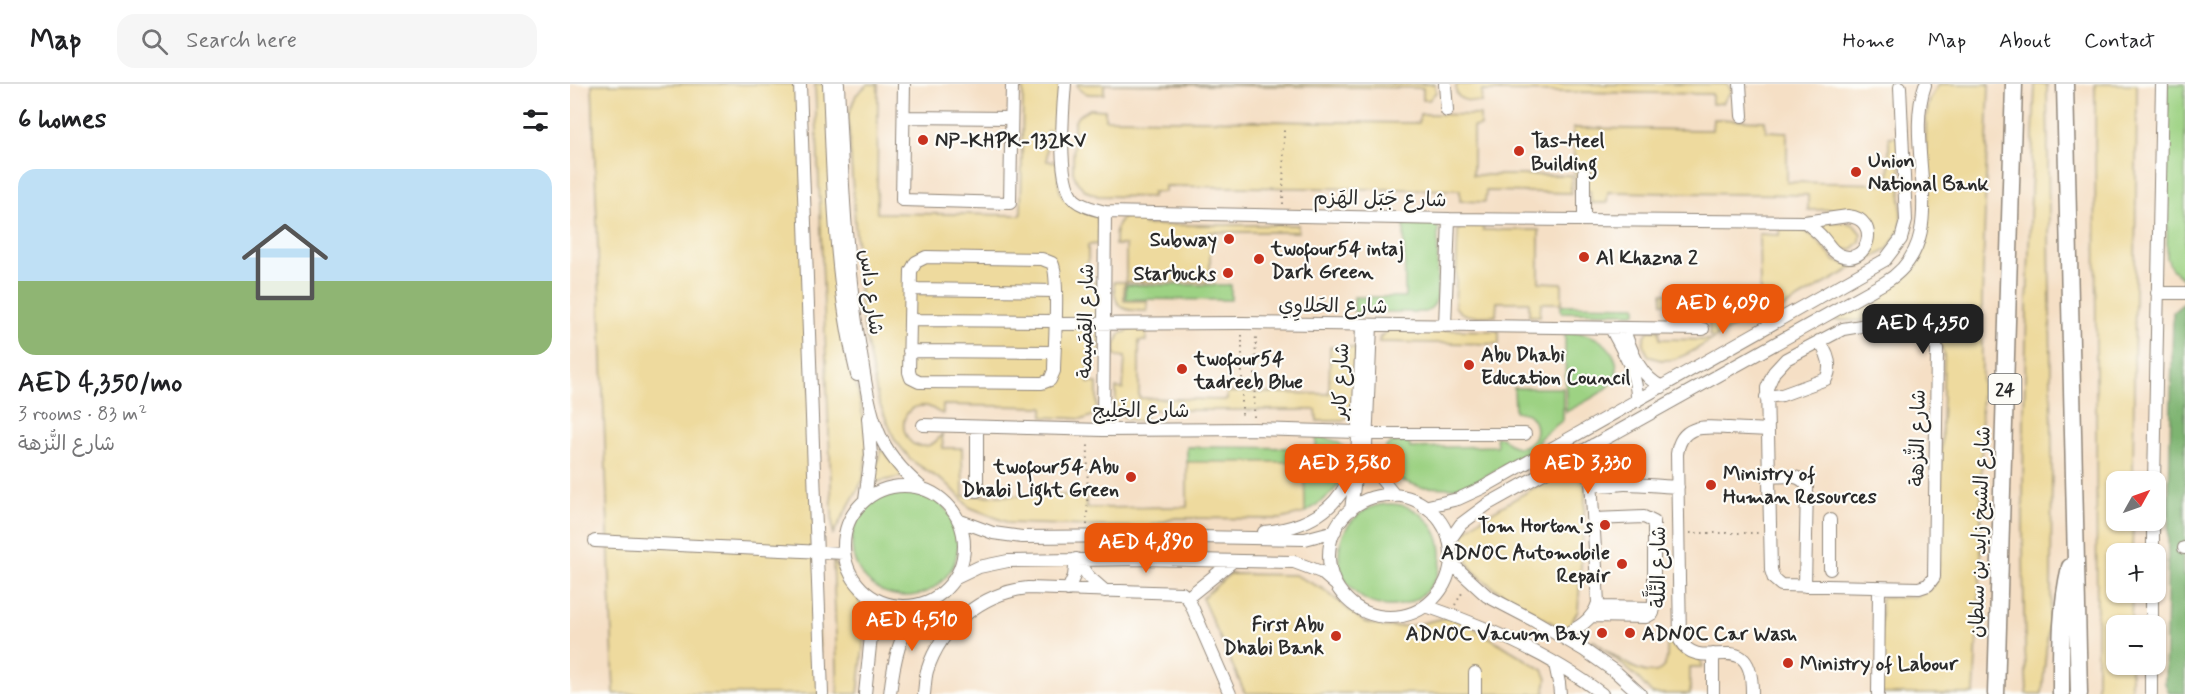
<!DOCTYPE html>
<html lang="en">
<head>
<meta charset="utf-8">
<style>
  body { margin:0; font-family:Mynerve,"Playpen Sans Arabic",sans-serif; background:#f6f6f6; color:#202124; height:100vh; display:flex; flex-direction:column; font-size:22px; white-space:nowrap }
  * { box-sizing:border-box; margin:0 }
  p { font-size:20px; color:#757577 }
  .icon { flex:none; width:33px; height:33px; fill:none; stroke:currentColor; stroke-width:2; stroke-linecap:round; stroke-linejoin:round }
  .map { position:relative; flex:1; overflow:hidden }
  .drawer { display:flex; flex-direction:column; background:#fff; width:570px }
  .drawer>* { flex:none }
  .needle { width:39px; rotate:50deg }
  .fabs { position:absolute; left:1536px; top:387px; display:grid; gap:12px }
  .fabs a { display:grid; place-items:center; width:60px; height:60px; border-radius:12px; background:#fff; box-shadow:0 2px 4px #0004; font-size:30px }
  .price { position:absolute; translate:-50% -51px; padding:0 14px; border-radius:12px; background:#ea580c; color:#fff; font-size:20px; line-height:39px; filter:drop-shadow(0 2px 3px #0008) }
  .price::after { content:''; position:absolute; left:50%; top:36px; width:18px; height:14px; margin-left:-9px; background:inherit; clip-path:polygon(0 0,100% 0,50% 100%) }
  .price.active { background:#222; color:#fff }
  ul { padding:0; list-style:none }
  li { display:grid; align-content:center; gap:12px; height:318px; padding:0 18px }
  li span { display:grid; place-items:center; height:186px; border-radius:18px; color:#555 }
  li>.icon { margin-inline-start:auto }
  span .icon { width:108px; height:108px; fill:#fffc; stroke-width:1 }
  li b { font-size:26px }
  h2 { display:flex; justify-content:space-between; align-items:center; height:72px; padding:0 18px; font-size:26px }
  header { display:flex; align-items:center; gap:36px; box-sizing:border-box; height:84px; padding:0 30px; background:#fff; border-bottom:2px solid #e0e0e0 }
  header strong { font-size:28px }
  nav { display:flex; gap:33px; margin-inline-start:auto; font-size:21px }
  .search { width:420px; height:54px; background:#f6f6f6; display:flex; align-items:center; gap:15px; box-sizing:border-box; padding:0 21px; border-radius:18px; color:#757577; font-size:22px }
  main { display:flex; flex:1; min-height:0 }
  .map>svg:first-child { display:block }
  .green { fill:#9dd283; stroke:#647e57; stroke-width:1.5 }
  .forest { fill:#7eb471; stroke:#54704e; stroke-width:1.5 }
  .sand { fill:#eeda9e; stroke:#8c8264; stroke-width:1.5 }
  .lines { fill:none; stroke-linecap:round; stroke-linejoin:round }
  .minor-casing { stroke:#908578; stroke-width:14 }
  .highway-casing { stroke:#908578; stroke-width:19 }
  .path { stroke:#908578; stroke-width:2; stroke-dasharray:1.5 4.5; stroke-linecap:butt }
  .minor { stroke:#fff; stroke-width:12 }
  .highway { stroke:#fff; stroke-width:16 }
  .poi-dot { fill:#c8321e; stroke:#fdfcf7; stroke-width:2 }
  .labels { text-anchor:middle; stroke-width:4.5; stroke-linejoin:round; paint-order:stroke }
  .shield { fill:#fdfcf7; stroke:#6a6a68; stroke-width:1.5 }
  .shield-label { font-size:18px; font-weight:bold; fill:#2b2b2b }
  .poi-label { font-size:20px; font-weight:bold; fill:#2b2b2b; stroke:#fdfcf7; text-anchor:start }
  .street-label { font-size:20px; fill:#2b2b2b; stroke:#fdfcf7 }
</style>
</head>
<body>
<header>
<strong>Map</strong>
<div class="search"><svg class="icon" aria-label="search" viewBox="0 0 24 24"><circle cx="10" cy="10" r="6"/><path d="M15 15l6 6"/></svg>Search here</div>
<nav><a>Home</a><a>Map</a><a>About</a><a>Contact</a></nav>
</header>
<main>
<section class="drawer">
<h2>6 homes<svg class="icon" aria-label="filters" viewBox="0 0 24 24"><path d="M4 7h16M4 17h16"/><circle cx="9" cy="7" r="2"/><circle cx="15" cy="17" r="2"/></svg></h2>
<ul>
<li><span style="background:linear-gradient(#bfe0f5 60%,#8fb573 0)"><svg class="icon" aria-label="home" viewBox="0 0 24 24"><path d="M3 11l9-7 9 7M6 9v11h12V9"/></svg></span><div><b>AED 4,350/mo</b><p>3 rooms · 83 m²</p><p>شارع النُّزهة</p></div></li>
</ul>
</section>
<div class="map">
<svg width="1615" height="610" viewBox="0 0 1615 610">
  <rect width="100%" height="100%" fill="#fdfcf7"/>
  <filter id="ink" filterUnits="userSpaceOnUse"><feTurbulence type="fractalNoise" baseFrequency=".0167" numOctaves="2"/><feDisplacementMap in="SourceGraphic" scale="12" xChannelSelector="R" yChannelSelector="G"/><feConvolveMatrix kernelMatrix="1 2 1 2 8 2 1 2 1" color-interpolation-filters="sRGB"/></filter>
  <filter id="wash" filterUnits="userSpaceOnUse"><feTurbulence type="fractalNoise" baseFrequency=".008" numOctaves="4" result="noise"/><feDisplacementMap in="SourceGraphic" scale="24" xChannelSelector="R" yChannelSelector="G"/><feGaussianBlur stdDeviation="1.35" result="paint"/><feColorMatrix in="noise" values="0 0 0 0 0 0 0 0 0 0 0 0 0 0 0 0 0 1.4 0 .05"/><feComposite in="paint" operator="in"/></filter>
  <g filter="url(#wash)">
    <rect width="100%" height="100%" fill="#f5dfc5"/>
    <path class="green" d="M 1597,0 L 1615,0 L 1615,197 L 1601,184 L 1597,174 Z
      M 834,135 L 863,136 L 868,142 L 867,214 L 863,222 L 856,228 L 784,228 L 784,213 L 835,213 Z
      M 556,201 L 661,201 L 661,216 L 556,215 Z
      M 991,221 L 1066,222 L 1066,229 L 991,228 Z
      M 995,248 C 1002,248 1011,248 1018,251 C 1039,257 1057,281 1040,301 C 1031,311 1008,321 996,328 Z
      M 944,304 L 993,304 L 993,336 L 971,353 L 965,364 L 907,397 L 883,404 L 851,403 L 830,396 L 815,383 L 813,371 L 816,363 L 821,359 L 839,358 L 840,364 L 927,362 L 926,353 L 932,353 C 951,378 980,349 958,330 L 945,327 Z
      M 746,354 C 783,354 785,378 765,405 C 757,415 746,421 735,429 L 734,378 L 617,378 L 617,363 L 746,364 Z
      M282 459a53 53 0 1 1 106 0a53 53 0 1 1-106 0Z
      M769 471a51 51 0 1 1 102 0a51 51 0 1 1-102 0Z"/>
    <path class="forest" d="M 1615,218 L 1615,468 L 1613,468 L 1613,492 L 1615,492 L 1615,610 L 1599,609 L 1595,599 L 1603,228 Z"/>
    <path class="sand" d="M 22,0 L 230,0 L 251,610 L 44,610 Z
      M 245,0 L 263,0 L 269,217 L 298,356 L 293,396 L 263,450 Z
      M 298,0 L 308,0 L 307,129 L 451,131 L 453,0 L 487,0 L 490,4 L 489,47 L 477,47 L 477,77 L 488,78 C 488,120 491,115 527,133 L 529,143 L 529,160 L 518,161 L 518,198 L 529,198 L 530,273 L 518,273 L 518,299 L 527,299 L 527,323 L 522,332 L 514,335 L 473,333 L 473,323 L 373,321 L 373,330 C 366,328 362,322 355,322 C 332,320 327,347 343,360 C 355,365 365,361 372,350 L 373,364 L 392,364 L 393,412 L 516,411 L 516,424 L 617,423 L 617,378 L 734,378 L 735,429 L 711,435 L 605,434 L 575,444 L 439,439 L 399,423 L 380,402 L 342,377 L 325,356 L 308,316 L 291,229 L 278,32 L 286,11 Z
      M 507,0 L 865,0 L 866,8 L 859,16 L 853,16 L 853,4 L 534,0 L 534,10 C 523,10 511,13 507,0 Z
      M 887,0 L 1158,0 L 1161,7 L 1153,19 L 1142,20 L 1142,10 L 912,7 L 911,18 C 898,17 882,17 887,0 Z
      M 1369,0 L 1419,0 L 1412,217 L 1411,478 L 1404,610 L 1310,610 L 1311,514 C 1337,512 1354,519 1368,494 L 1374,269 L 1366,251 L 1348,238 L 1260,236 L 1332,195 L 1342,188 L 1351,175 L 1355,151 L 1356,32 L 1360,16 Z
      M 1465,0 L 1477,0 L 1482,362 L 1481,515 L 1472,610 L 1457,610 C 1447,407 1458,203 1465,0 Z
      M 1525,0 L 1567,0 L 1563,397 L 1546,398 L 1546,436 L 1563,437 L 1562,469 L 1546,470 L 1546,508 L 1562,509 L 1561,541 L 1546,542 L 1546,580 L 1561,581 L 1561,610 L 1527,610 Z
      M 520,25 L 535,26 L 535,35 L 849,39 L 850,30 L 910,31 L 910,42 L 903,43 L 903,91 L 1001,91 L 1001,109 L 916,107 L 915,118 L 890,117 L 890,106 L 595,102 L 595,108 L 582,108 L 582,113 L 528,112 L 516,107 L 507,98 L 503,88 L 504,39 L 508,32 Z
      M 1143,35 L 1195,37 L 1196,47 L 1217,48 L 1217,98 L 1319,100 L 1319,53 L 1330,52 L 1331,144 L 1317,166 L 1300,175 L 1293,176 C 1301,169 1306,162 1306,151 C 1306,119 1260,126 1238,126 L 1238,111 L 1038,108 L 1037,119 L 1021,119 L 1020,107 L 1005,106 L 1003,44 L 1142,46 Z
      M 558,131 L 573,131 L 574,141 L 728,141 L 728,148 L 640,148 L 640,198 L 558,198 L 554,201 L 554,217 L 577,217 L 577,227 C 552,227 544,225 544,198 L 556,198 L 556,161 L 545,161 C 545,146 545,138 558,131 Z
      M 1239,135 L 1283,140 L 1291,150 L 1290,158 L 1281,166 L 1272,165 L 1254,144 Z
      M 913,136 L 913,146 L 969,146 L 969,198 L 992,199 L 992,219 L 971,219 L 970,232 L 959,232 L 959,218 L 927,218 L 926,232 C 912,231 892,236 885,222 L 888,146 L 894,140 Z
      M 1210,140 L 1222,141 L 1243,152 L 1265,177 L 1276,180 L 1295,177 L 1205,228 L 1179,234 L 1144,254 L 1140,252 L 1138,222 L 1092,219 L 1092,209 L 1190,210 L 1189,150 L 1209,151 Z
      M 564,244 L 576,244 L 576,257 L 569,257 L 569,314 L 657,316 L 657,308 L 759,310 L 760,263 L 786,264 C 786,288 793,320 773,337 L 747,337 L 746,326 L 576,326 L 575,337 C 549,337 544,331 546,304 L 553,305 L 555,273 L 545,272 L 545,261 L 550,250 Z
      M 820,245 L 929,247 L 929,260 L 809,258 L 810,253 Z
      M 1089,245 L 1090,255 L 1142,256 C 1122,267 1102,284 1079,272 C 1073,263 1071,257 1078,247 Z
      M 311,364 L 336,392 L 302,399 Z
      M 1001,388 L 1016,399 L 1008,527 L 996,547 C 974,534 911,501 900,482 C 894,471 893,462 893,450 L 910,435 L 988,390 Z
      M 263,476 L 291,520 L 294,555 L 288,610 L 268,610 Z
      M 660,490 L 725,491 L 753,505 L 794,538 L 815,543 L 840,542 L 878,533 L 896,539 L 973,586 L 977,595 L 974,610 L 675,609 L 632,514 Z
      M 1097,554 C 1106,569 1111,570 1129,572 L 1133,583 L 1120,583 L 1120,610 L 1082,610 L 1067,593 L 1022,555 C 1034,564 1084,608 1096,578 C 1098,571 1097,561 1097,554 Z"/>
  </g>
  <g filter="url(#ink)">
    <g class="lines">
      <defs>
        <path id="minor" d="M 230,0 L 252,610
          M 259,0 C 263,97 264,196 287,291
          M 268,0 C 272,87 275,172 289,258 C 294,287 297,320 308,347 C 317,370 333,388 352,404
          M 334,0 L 332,116 L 440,119 L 442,0
          M 495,0 C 493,25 486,100 505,116 C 513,123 525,125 535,128 L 879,135 L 1235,138
          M 875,0 L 877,27
          M 1170,0 L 1172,32
          M 334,33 L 441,34
          M 1014,88 L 1014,136
          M 1278,132 C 1312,135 1298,183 1270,171 C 1262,168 1259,161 1253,154 C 1248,148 1241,143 1235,138 Z
          M 356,173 L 472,175 L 482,179 C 490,192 484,267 484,287 L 480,296 L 472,299 L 349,298 L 341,294 L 339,288 L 341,187 L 346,178 Z
          M 341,205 L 485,207
          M 1587,209 L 1615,209
          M 340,236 L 485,237
          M 485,240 L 672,239 L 1133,245
          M 801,241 L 796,362 L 805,387 L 825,412
          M 1297,241 C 1322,242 1356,236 1367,265 L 1364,493 L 1358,501 L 1349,504 L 1211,501 L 1204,495 L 1201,486 L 1197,304 L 1204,288 L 1216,275 L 1273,245 Z
          M 875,242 L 879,135
          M 1041,244 C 1053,268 1068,290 1067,317
          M 1053,244 C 1062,267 1068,291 1092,303
          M 339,267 L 484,268
          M 1196,313 L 1212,311 L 1256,295 C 1263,282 1257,268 1249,257
          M 353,341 L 533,346 L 684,345 L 788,348
          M 533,346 L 535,128
          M 796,350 L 955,350
          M 1023,361 C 1020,382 1032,393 1050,399
          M 991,381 C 1020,379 1011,395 1031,401 C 1039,403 1047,400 1055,400 C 1072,400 1090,402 1108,403
          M 1199,393 C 1212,393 1230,388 1237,402 L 1235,502
          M 1584,398 L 1592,0
          M274 462a60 60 0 1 1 120 0a60 60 0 1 1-120 0Z
          M 407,407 L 407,343
          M759 472a61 61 0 1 1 122 0a61 61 0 1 1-122 0Z
          M 295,415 L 301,371 L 298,334
          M 854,423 L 888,415 L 912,404 L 1315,176 L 1331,155 L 1336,137 L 1330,3
          M 781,426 L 787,378 L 792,241
          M 388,436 L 423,449 L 452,453 L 573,452 L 735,455 L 765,447
          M 1260,436 L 1260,485
          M 694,448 C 735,444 770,426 783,384
          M 25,457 L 274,469
          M 879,457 L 891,440 L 918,420 L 1314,199 C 1386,157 1332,66 1355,1
          M 1614,464 L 1615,464
          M 1583,470 L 1583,436
          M 506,475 L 518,492 L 535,507
          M 880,478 L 917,512 L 963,536 L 1014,566 L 1047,589 L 1070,610
          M 386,494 L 409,483 L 438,477 L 574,475 L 724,478 L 751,488 L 766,501
          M 498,506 L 504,492 L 506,475
          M 617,514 L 663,477
          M 856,522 C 917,543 980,570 1032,610
          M 1027,523 L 1084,524
          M 1022,532 L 1076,533 L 1083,529 L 1084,524 L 1084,438 L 1074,433 L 1024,435
          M 1582,542 L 1582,508
          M 991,552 C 1007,545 1023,536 1028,519 L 1021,395
          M 1143,570 L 1143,610
          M 985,580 L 989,599 L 990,610
          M 295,610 L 302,542 L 299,511
          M 320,610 C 324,574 330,551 349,520
          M 354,610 C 355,602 355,594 357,587 C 371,542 412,509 458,504 L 612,509 L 619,516 L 660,610
          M 905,610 L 905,589
          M 1182,610 C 1183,537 1131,594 1110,556 L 1107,370 C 1111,339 1135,343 1159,344 C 1172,345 1184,345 1197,346
          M 1308,610 L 1309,503
          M 1581,610 L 1581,580"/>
        <path id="highway" d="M 1495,0 L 1509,610
          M 1426,610 L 1444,0
          M 1491,610 C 1491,567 1490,525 1500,483"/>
      </defs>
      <use href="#minor" class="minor-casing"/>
      <use href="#highway" class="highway-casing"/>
      <path class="path" d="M 713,120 L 714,44
        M 672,251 L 672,332
        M 684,333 L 686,251
        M 517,441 L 518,357
        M 1120,449 L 1189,449
        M 885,521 L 892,509"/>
      <use href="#minor" class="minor"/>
      <use href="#highway" class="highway"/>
    </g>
  </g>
  <g class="poi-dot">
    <circle cx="353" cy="56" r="6"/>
    <circle cx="949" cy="67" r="6"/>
    <circle cx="1286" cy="88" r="6"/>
    <circle cx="659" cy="155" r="6"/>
    <circle cx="1014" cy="173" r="6"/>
    <circle cx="689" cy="175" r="6"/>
    <circle cx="658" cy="189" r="6"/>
    <circle cx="899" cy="281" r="6"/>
    <circle cx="612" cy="285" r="6"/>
    <circle cx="561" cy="393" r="6"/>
    <circle cx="1141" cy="401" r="6"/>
    <circle cx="1035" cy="441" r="6"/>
    <circle cx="1052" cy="480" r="6"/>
    <circle cx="1032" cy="549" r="6"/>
    <circle cx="1060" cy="549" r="6"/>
    <circle cx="766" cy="552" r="6"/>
    <circle cx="1218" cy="579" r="6"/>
  </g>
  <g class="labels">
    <rect class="shield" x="1418.5" y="290" width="33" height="30" rx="4.5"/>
    <g class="shield-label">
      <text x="1435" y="311">24</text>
    </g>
    <g class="poi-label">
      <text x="365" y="63">NP-KHPK-132KV</text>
      <text x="961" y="63">Tas-Heel<tspan x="961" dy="23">Building</tspan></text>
      <text x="1298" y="83">Union<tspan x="1298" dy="23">National Bank</tspan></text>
      <text x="647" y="162" text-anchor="end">Subway</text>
      <text x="701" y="171">twofour54 intaj<tspan x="701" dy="23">Dark Green</tspan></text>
      <text x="1026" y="180">Al Khazna 2</text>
      <text x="646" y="196" text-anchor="end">Starbucks</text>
      <text x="911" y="277">Abu Dhabi<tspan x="911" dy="23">Education Council</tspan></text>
      <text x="624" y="281">twofour54<tspan x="624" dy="23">tadreeb Blue</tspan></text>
      <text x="549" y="389" text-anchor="end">twofour54 Abu<tspan x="549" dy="23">Dhabi Light Green</tspan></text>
      <text x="1153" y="396">Ministry of<tspan x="1153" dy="23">Human Resources</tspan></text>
      <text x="1023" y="448" text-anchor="end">Tom Horton's</text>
      <text x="1040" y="475" text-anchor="end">ADNOC Automobile<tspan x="1040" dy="23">Repair</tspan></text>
      <text x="754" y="547" text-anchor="end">First Abu<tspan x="754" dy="23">Dhabi Bank</tspan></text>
      <text x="1020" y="556" text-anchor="end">ADNOC Vacuum Bay</text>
      <text x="1072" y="556">ADNOC Car Wash</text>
      <text x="1230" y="586">Ministry of Labour</text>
    </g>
    <g class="street-label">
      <text transform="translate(810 114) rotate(1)" y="7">شارع جَبَل الهَزم</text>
      <text transform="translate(302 208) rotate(83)" y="7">شارع داس</text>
      <text transform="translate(763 221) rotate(1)" y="7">شارع الحَلاوِي</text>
      <text transform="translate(515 237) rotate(-89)" y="7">شارع القِصَيمة</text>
      <text transform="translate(770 297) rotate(-88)" y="7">شارع كابر</text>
      <text x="571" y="333">شارع الخَلِيج</text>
      <text transform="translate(1347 354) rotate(-89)" y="7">شارع النُّزهة</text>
      <text transform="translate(1409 448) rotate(-88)" y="7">شارع الشيخ زايد بن سلطان</text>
      <text transform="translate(1088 483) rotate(-90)" y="7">شارع التَّلَّة</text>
    </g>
  </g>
</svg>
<div class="fabs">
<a><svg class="needle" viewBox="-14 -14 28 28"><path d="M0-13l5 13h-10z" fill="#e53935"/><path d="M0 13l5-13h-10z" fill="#757577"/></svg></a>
<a>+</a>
<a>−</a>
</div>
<b class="price" style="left:1153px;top:251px">AED 6,090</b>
<b class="price active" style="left:1353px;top:271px">AED 4,350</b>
<b class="price" style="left:775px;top:411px">AED 3,580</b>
<b class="price" style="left:1018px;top:411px">AED 3,330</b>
<b class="price" style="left:576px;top:490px">AED 4,890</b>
<b class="price" style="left:342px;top:568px">AED 4,510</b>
</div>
</main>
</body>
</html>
